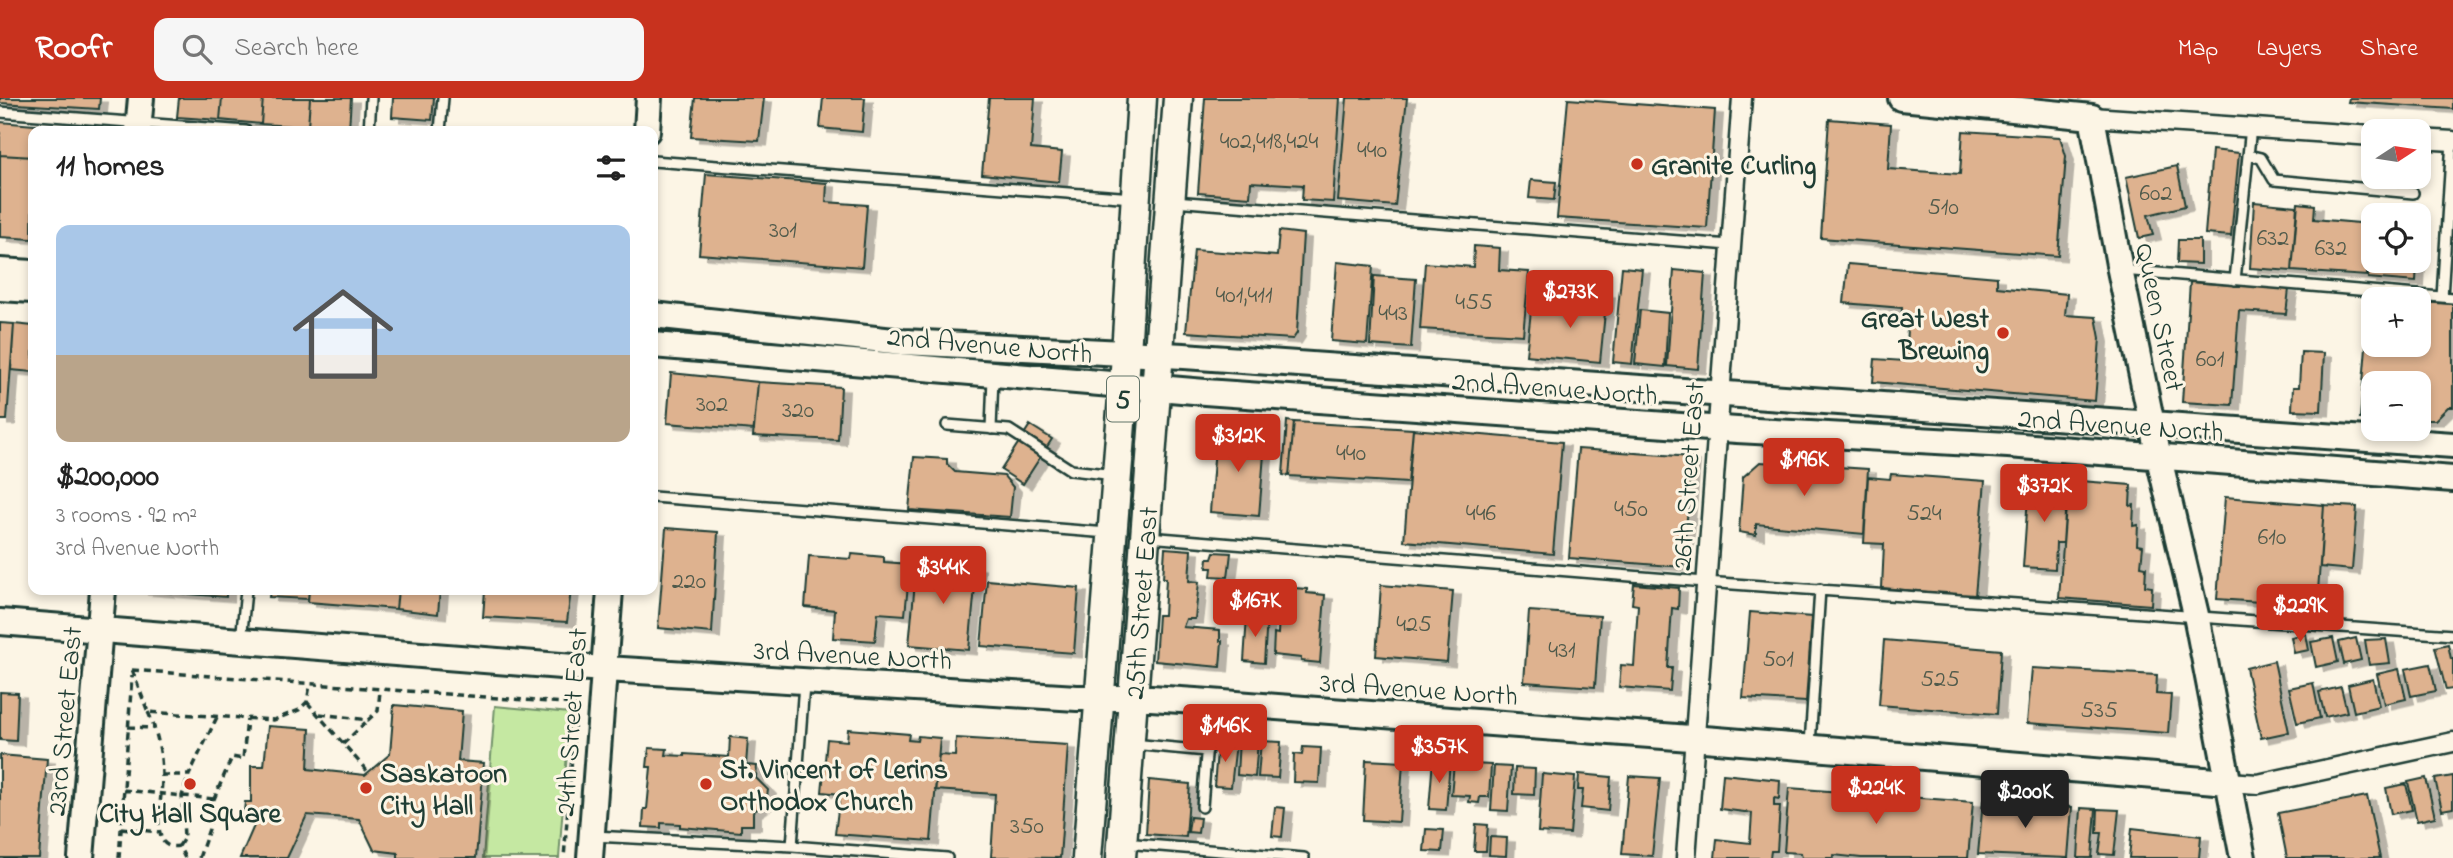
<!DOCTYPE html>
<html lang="en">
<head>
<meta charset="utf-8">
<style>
  body { margin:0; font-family:"Indie Flower",sans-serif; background:#f6f6f6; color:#222; height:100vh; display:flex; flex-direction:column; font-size:26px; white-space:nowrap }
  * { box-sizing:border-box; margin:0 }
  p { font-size:23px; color:#767676 }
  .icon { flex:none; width:38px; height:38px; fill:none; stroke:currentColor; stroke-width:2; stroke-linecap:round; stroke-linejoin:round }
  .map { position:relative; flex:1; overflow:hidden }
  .drawer { position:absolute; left:28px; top:28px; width:630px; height:469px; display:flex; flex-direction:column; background:#fff; border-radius:14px; box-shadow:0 4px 10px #0003 }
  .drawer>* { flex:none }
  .needle { width:46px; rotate:78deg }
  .fabs { position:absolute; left:2361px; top:21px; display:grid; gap:14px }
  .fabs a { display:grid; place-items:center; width:70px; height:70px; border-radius:14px; background:#fff; box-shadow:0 4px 10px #0003; font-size:35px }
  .price { position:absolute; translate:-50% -60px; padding:0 16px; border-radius:7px; background:#c8321e; color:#fff; font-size:23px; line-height:46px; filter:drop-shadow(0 2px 4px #0008) }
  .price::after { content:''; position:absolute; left:50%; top:42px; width:21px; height:16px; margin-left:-10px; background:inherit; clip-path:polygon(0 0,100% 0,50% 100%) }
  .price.current { background:#222; color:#fff }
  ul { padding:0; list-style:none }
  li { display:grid; align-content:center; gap:14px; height:371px; padding:0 28px }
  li+li { border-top:2px solid #e0e0e0 }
  li span { display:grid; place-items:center; height:217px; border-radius:14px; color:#555 }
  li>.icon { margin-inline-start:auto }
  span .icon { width:126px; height:126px; fill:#fffc; stroke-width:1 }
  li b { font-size:30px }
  h2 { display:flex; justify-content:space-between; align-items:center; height:84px; padding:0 28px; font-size:30px }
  header { display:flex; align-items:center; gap:42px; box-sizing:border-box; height:98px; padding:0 35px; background:#c8321e; color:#fff }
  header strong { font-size:33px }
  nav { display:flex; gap:38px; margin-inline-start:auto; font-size:24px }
  .search { width:490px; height:63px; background:#f6f6f6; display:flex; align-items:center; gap:18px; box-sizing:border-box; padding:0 24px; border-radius:14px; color:#767676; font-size:26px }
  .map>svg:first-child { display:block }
  .green { fill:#c5e8a2; stroke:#72926b; stroke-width:2 }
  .building { fill:#deb28f; stroke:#1f3d34; stroke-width:2; filter:url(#shadow) }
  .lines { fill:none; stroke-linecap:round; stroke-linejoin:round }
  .lane-casing { stroke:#1f3d34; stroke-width:14 }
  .street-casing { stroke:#1f3d34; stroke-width:23 }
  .secondary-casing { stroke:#1f3d34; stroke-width:30 }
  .primary-casing { stroke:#1f3d34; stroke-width:33 }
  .path { stroke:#1f3d34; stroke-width:3.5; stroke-dasharray:7 5; stroke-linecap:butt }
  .lane { stroke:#fcf5e5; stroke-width:9 }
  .street { stroke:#fcf5e5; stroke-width:18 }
  .secondary { stroke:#fcf5e5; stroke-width:24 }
  .primary { stroke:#fcf5e5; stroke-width:28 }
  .poi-dot { fill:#c8321e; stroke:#fcf5e5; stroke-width:2.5 }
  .labels { text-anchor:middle; stroke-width:6; stroke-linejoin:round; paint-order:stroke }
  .number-label { font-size:24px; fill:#4f5a4b }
  .shield { fill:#fcf5e5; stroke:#617469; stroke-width:2 }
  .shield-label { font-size:26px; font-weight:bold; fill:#1f3d34 }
  .poi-label { font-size:28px; font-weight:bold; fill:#1f3d34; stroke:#fcf5e5; text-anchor:start }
  .street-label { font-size:28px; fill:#1f3d34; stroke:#fcf5e5 }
</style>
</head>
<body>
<header>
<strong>Roofr</strong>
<div class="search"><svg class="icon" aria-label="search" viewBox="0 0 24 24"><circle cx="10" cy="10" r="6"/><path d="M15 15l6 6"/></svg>Search here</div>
<nav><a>Map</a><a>Layers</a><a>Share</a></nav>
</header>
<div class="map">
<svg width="2453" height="760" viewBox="0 0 2453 760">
  <defs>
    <filter id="shadow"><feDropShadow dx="8" dy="4.5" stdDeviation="0" flood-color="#0004"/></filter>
  </defs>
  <rect width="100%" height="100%" fill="#fcf5e5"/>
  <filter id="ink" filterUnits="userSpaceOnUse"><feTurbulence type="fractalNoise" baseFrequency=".0143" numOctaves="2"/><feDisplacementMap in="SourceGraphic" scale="14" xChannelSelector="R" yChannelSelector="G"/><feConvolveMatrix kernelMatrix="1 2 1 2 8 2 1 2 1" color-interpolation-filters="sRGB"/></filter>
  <g filter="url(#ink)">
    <path class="green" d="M 495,608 L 570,615 L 559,760 L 483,760 Z"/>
    <path class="building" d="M 0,0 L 100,0 L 99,11 L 0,5 Z
      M 179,0 L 222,0 L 220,22 L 177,19 Z
      M 222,0 L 263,0 L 261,26 L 220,22 Z
      M 263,0 L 310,0 L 308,29 L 261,26 Z
      M 310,0 L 351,0 L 349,31 L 308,29 Z
      M 393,0 L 434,0 L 432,22 L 392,19 Z
      M 695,0 L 764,0 L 759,43 L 691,39 Z
      M 823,0 L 865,0 L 862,34 L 820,30 Z
      M 989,0 L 1035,0 L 1031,51 L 1062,54 L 1059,84 L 982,76 Z
      M 1205,0 L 1340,0 L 1333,104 L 1302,102 L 1303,87 L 1251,84 L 1250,99 L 1198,95 Z
      M 1347,0 L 1407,0 L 1395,108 L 1338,103 Z
      M 2349,0 L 2453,0 L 2453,11 L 2348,4 Z
      M 1568,1 L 1715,12 L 1707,130 L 1557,120 Z
      M 1829,21 L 1891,26 L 1888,71 L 1960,76 L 1963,33 L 2060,39 L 2066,58 L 2058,158 L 1821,140 Z
      M 0,24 L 92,32 L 91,33 L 33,33 L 33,59 L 0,57 Z
      M 2212,52 L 2239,55 L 2231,138 L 2205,136 Z
      M 0,57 L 33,59 L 32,141 L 0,139 Z
      M 2177,68 L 2185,108 L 2148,117 L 2153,137 L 2139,140 L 2126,79 Z
      M 706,76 L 827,85 L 826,104 L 867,107 L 862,169 L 699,156 Z
      M 1531,82 L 1556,84 L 1554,102 L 1529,100 Z
      M 2254,104 L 2297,108 L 2292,173 L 2250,170 Z
      M 2298,105 L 2315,107 L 2314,121 L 2370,126 L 2367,178 L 2292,173 Z
      M 2374,108 L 2421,112 L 2418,147 L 2418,117 L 2373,117 L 2373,163 L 2417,163 L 2416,184 L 2368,180 Z
      M 1279,133 L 1303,136 L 1297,235 L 1293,241 L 1186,234 L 1194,152 L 1277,158 Z
      M 2178,142 L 2200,142 L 2200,166 L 2177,165 Z
      M 1474,148 L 1500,150 L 1499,172 L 1529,174 L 1523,237 L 1420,231 L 1425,165 L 1473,169 Z
      M 1337,164 L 1373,168 L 1367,246 L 1331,243 Z
      M 1848,166 L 1997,179 L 1997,189 L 2067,196 L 2065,217 L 2096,219 L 2100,240 L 2095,303 L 1873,284 L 1875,261 L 1905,263 L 1907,231 L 1901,231 L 1902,210 L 1844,205 Z
      M 1622,169 L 1642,171 L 1632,266 L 1613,264 Z
      M 1674,172 L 1705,175 L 1698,271 L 1667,268 Z
      M 1374,178 L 1416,181 L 1411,250 L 1370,247 Z
      M 2190,184 L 2289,191 L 2286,216 L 2239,213 L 2232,307 L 2182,304 Z
      M 1574,192 L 1607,195 L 1600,264 L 1526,257 L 1531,213 L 1572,218 Z
      M 2370,201 L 2376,201 L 2373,201 L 2373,247 L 2418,247 L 2418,204 L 2453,206 L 2453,309 L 2448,309 L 2435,322 L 2418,322 L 2418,285 L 2373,285 L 2373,321 L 2360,321 Z
      M 1640,212 L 1668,215 L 1665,269 L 1635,266 Z
      M 0,225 L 14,226 L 7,322 L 0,322 Z
      M 14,226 L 33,228 L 33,274 L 11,272 Z
      M 2301,254 L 2324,255 L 2321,313 L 2292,312 L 2293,289 L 2299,289 Z
      M 671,275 L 758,284 L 754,332 L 667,325 Z
      M 758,284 L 841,289 L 838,342 L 753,338 Z
      M 1287,323 L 1294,324 L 1289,378 L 1283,377 Z
      M 1294,324 L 1413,331 L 1408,385 L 1289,378 Z
      M 1030,327 L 1052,341 L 1023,386 L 1001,372 Z
      M 1413,331 L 1562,344 L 1553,456 L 1404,443 Z
      M 1216,335 L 1261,338 L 1265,344 L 1259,418 L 1210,414 Z
      M 1578,351 L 1692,359 L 1683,469 L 1569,460 Z
      M 914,359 L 947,361 L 947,366 L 955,374 L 1004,378 L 1013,389 L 1010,419 L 909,412 Z
      M 1760,364 L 1868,371 L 1864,436 L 1756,426 L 1756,437 L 1739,434 L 1743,379 Z
      M 1891,376 L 1985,383 L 1975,498 L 1882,490 L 1884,446 L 1864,445 L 1868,379 L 1890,381 Z
      M 2068,382 L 2131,387 L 2130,408 L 2134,407 L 2133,428 L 2138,427 L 2137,447 L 2143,448 L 2141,468 L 2146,469 L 2145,488 L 2152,489 L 2151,507 L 2059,500 Z
      M 2029,384 L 2067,387 L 2063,445 L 2056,445 L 2055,471 L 2023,469 Z
      M 2225,399 L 2324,407 L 2317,508 L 2217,501 Z
      M 2324,407 L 2357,409 L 2352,472 L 2320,469 Z
      M 666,430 L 718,434 L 712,535 L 658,530 Z
      M 1165,450 L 1191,452 L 1189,483 L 1199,484 L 1195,521 L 1186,521 L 1183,529 L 1220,532 L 1220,543 L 1222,543 L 1220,569 L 1155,563 L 1158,517 L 1164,517 L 1166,480 L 1163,480 Z
      M 1214,454 L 1231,455 L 1228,479 L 1211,478 L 1212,470 L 1207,470 L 1208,460 L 1212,460 Z
      M 852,456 L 884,459 L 884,464 L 910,466 L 905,517 L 878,515 L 875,543 L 833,540 L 835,512 L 805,509 L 809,458 L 851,461 Z
      M 917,463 L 977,468 L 969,552 L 909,547 Z
      M 987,482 L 1079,490 L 1074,555 L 981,548 Z
      M 1634,486 L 1679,490 L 1678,511 L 1672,510 L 1668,570 L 1672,570 L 1670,593 L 1619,589 L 1621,567 L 1634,568 L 1638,507 L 1632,506 Z
      M 1381,487 L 1453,493 L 1447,564 L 1376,558 Z
      M 1280,489 L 1307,491 L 1307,495 L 1325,497 L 1320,565 L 1301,563 L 1301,560 L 1273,557 L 1274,535 L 1278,536 Z
      M 139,492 L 226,492 L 226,499 Z
      M 270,492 L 309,492 L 308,501 L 269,499 Z
      M 309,492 L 398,492 L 396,511 L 308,504 Z
      M 398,492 L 440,492 L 438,516 L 396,511 Z
      M 485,492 L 571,492 L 567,524 L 483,519 Z
      M 1529,513 L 1600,518 L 1595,589 L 1524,584 Z
      M 1750,514 L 1812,519 L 1806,604 L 1743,600 Z
      M 1247,518 L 1267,520 L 1264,565 L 1244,563 Z
      M 2306,536 L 2309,552 L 2294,555 L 2291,539 Z
      M 2333,540 L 2338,564 L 2316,569 L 2311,544 Z
      M 2356,540 L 2361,562 L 2344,566 L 2339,544 Z
      M 2386,541 L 2390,565 L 2369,567 L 2365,542 Z
      M 1884,542 L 2001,552 L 1997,616 L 1879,607 Z
      M 2448,546 L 2451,561 L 2453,561 L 2453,591 L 2446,592 L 2435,549 Z
      M 2274,563 L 2289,634 L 2261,640 L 2246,570 Z
      M 2430,566 L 2436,593 L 2411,598 L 2405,571 Z
      M 2032,570 L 2157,577 L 2156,596 L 2171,597 L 2168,635 L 2027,625 Z
      M 2399,571 L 2406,601 L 2384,606 L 2377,576 Z
      M 2373,581 L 2379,608 L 2354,614 L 2348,587 Z
      M 2313,585 L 2320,620 L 2297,625 L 2289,590 Z
      M 2341,589 L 2347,614 L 2325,619 L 2319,594 Z
      M 0,594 L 18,595 L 16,643 L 0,642 Z
      M 394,607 L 462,613 L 458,663 L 484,665 L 476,760 L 398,760 L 398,755 L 374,752 L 359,721 L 307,717 L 287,760 L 240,760 L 260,714 L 244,713 L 245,704 L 251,704 L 251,668 L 264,668 L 268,628 L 310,631 L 308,671 L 365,677 L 390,656 Z
      M 848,631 L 909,636 L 908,642 L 917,643 L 918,638 L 940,640 L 931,743 L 835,736 L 840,696 L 822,694 L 827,641 L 847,643 Z
      M 730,639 L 748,641 L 746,667 L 757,668 L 756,680 L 768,692 L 766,705 L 753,714 L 753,727 L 741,727 L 741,734 L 680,729 L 680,726 L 661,725 L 661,730 L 643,729 L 644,711 L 647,711 L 651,669 L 647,669 L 649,650 L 667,651 L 666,657 L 685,658 L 685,656 L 729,659 Z
      M 956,640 L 1068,647 L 1060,760 L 991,759 L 995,696 L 935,692 L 939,657 L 955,658 Z
      M 1239,641 L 1258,643 L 1255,679 L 1237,677 Z
      M 1218,643 L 1236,645 L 1231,689 L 1214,688 Z
      M 1261,643 L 1281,644 L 1278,680 L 1258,679 Z
      M 1303,649 L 1321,650 L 1319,685 L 1293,684 L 1294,656 L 1302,657 Z
      M 0,657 L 47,661 L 39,760 L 0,760 Z
      M 1433,661 L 1450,663 L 1446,712 L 1429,711 Z
      M 1366,662 L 1403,664 L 1399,724 L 1363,722 Z
      M 1454,665 L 1491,667 L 1489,699 L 1480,699 L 1479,705 L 1469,704 L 1470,698 L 1451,697 Z
      M 1494,668 L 1511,669 L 1508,713 L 1491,712 Z
      M 1515,670 L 1535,671 L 1534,697 L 1514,696 Z
      M 1542,676 L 1575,679 L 1570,736 L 1538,734 Z
      M 1579,676 L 1611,679 L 1608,713 L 1581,710 L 1583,692 L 1578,692 Z
      M 1723,676 L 1780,682 L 1779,701 L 1774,700 L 1774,708 L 1780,708 L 1777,753 L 1771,753 L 1770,760 L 1715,760 L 1717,741 L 1750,745 L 1752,715 L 1720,711 Z
      M 1629,678 L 1660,680 L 1652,758 L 1622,756 Z
      M 2453,678 L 2453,710 L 2442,712 L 2435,681 Z
      M 2426,680 L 2435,719 L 2417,723 L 2408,684 Z
      M 1149,682 L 1190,686 L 1186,739 L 1146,736 Z
      M 2406,686 L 2412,712 L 2391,716 L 2386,690 Z
      M 1789,690 L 1973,704 L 1968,760 L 1861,760 L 1834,757 L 1833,760 L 1802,760 L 1801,755 L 1784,754 Z
      M 2367,698 L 2380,760 L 2287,760 L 2278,715 Z
      M 1983,703 L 2072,709 L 2068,760 L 1978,756 Z
      M 1275,709 L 1285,710 L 1282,739 L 1272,738 Z
      M 2081,710 L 2096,711 L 2092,760 L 2078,760 Z
      M 2098,711 L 2119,712 L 2114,757 L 2099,756 L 2102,735 L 2097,735 Z
      M 1190,719 L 1200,720 L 1198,735 L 1188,734 Z
      M 1476,726 L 1488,727 L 1486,753 L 1474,753 Z
      M 2132,730 L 2201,738 L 2199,760 L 2129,760 Z
      M 1426,731 L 1444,732 L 1442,754 L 1424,753 Z
      M 1490,739 L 1507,740 L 1506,758 L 1489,757 Z"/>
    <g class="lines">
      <defs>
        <path id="lane" d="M 0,14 L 246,33
          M 369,33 L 371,0
          M 440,33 L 443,0
          M 2248,57 L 2261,60 L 2274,82 L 2413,95
          M 653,63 L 1133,100
          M 1174,103 L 1730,147
          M 2122,172 L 2453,200
          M 2235,182 L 2251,29
          M 2442,199 L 2452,43
          M 947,327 L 1009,332 L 1071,372 L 1115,377
          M 991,331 L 993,279
          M 653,399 L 1108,435
          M 1148,439 L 1705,484 L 2453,537
          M 241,543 L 246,492
          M 1132,646 L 1207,653
          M 1810,647 L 1820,491
          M 1202,709 L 1210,606
          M 593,738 L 792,748 L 947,760
          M 1124,745 L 1304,760
          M 792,748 L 804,586"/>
        <path id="street" d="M 2092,19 L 2373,38
          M 2418,41 L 2453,43
          M 2228,684 L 2258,686 L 2453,644
          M 1686,760 L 1742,0"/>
        <path id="secondary" d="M 1901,0 L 2092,19 L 2120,172 L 2159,360 L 2196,517 L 2243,760
          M 138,33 L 141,0
          M 647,33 L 649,0
          M 0,173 L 33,175
          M 0,190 L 33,192
          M 653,217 L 903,244 L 1184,258 L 2453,347
          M 653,247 L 1205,294 L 1737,332 L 2008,347 L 2453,381
          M 0,524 L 574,569 L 1077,600 L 1151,600 L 1210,604 L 1717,642 L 2228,684
          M 81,760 L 103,492
          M 590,760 L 610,492"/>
        <g id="primary">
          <path d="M 1087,760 L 1124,287 L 1142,0"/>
          <path id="s1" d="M 1121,760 L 1178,0"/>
        </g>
      </defs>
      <use href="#lane" class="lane-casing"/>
      <use href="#street" class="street-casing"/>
      <use href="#secondary" class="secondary-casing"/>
      <use href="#primary" class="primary-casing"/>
      <path class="path" d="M 132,572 L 576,606 L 564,760
        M 132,572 L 148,614 L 274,622 L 299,612 L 307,604 L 310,587
        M 307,604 L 368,674
        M 148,614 C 160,640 164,668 161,696 C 160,709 157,723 160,735 C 162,747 169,750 179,748 L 185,760
        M 320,616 L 368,622 L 378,613 L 380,593
        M 128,629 L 155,630
        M 343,646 L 368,622
        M 162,677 L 189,677 L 217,619
        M 123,692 L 214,701
        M 121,730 L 159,734
        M 179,748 L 184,740 L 182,698 L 189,677
        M 119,760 L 132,578
        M 199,760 L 209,731 L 214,701 L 232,659 L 243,661 L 247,621"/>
      <use href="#lane" class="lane"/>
      <use href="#street" class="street"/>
      <use href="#secondary" class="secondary"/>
      <use href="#primary" class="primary"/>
    </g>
  </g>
  <g class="poi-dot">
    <circle cx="1637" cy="66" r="7"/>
    <circle cx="2003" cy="235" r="7"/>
    <circle cx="190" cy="686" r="7"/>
    <circle cx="706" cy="686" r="7"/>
    <circle cx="366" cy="690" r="7"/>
  </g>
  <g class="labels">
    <g class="number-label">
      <text x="1269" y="50">402,418,424</text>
      <text x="1372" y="59">440</text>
      <text x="2156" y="102">602</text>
      <text x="1943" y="116">510</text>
      <text x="783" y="139">301</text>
      <text x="2273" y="147">632</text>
      <text x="2331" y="157">632</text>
      <text x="1244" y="204">401,411</text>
      <text x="1474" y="211">455</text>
      <text x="1393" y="222">443</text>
      <text x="2210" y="268">601</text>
      <text x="712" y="313">302</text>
      <text x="798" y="319">320</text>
      <text x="1351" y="362">440</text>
      <text x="1631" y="418">450</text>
      <text x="1481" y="422">446</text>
      <text x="1924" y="422">524</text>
      <text x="2272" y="446">610</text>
      <text x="689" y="490">220</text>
      <text x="1414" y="533">425</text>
      <text x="1562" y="559">431</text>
      <text x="1778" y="568">501</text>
      <text x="1940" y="588">525</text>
      <text x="2099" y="619">535</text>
      <text x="1027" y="735">350</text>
    </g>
    <rect class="shield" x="1107" y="278.5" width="32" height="45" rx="5"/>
    <g class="shield-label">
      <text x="1123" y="310">5</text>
    </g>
    <g class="poi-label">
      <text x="1651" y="76">Granite Curling</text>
      <text x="1989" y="229" text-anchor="end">Great West<tspan x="1989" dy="32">Brewing</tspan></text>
      <text x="720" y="680">St. Vincent of Lerins<tspan x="720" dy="32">Orthodox Church</tspan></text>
      <text x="380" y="684">Saskatoon<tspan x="380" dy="32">City Hall</tspan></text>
      <text x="190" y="724" text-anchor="middle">City Hall Square</text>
    </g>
    <g class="street-label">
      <text transform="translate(2161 219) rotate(78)" y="10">Queen Street</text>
      <text transform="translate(990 246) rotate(5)" y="10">2nd Avenue North</text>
      <text transform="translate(1555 289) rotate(4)" y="10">2nd Avenue North</text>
      <text transform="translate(2121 326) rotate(4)" y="10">2nd Avenue North</text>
      <text transform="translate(1687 378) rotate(-86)" y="10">26th Street East</text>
      <text dy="10" stroke="none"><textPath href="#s1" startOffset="256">25th Street East</textPath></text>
      <text transform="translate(853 556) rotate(3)" y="10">3rd Avenue North</text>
      <text transform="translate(1419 590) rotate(4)" y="10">3rd Avenue North</text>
      <text transform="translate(63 623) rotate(-85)" y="10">23rd Street East</text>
      <text transform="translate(570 624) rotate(-86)" y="10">24th Street East</text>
    </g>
  </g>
</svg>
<div class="fabs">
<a><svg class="needle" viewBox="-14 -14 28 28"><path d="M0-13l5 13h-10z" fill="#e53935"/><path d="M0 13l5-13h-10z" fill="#767676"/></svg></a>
<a><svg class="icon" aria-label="locate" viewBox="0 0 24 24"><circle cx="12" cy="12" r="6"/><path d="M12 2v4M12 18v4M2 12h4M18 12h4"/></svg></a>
<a>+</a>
<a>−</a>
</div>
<b class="price" style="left:1570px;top:232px">$273K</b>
<b class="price" style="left:1238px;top:376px">$312K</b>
<b class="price" style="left:1804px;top:400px">$196K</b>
<b class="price" style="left:2044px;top:426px">$372K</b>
<b class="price" style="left:943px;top:508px">$344K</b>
<b class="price" style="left:1255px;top:541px">$167K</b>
<b class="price" style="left:2300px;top:546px">$229K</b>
<b class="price" style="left:1225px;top:666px">$146K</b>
<b class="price" style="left:1439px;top:687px">$357K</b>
<b class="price" style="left:1876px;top:728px">$224K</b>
<b class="price current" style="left:2025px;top:732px">$200K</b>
<section class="drawer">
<h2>11 homes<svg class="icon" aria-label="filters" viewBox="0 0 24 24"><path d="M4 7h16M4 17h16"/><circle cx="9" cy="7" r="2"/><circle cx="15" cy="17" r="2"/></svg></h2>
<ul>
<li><span style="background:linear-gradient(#a9c7e8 60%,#b9a48a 0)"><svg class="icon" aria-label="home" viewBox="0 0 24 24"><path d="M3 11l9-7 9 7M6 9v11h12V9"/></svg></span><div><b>$200,000</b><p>3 rooms · 92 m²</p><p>3rd Avenue North</p></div></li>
</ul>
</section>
</div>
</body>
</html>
